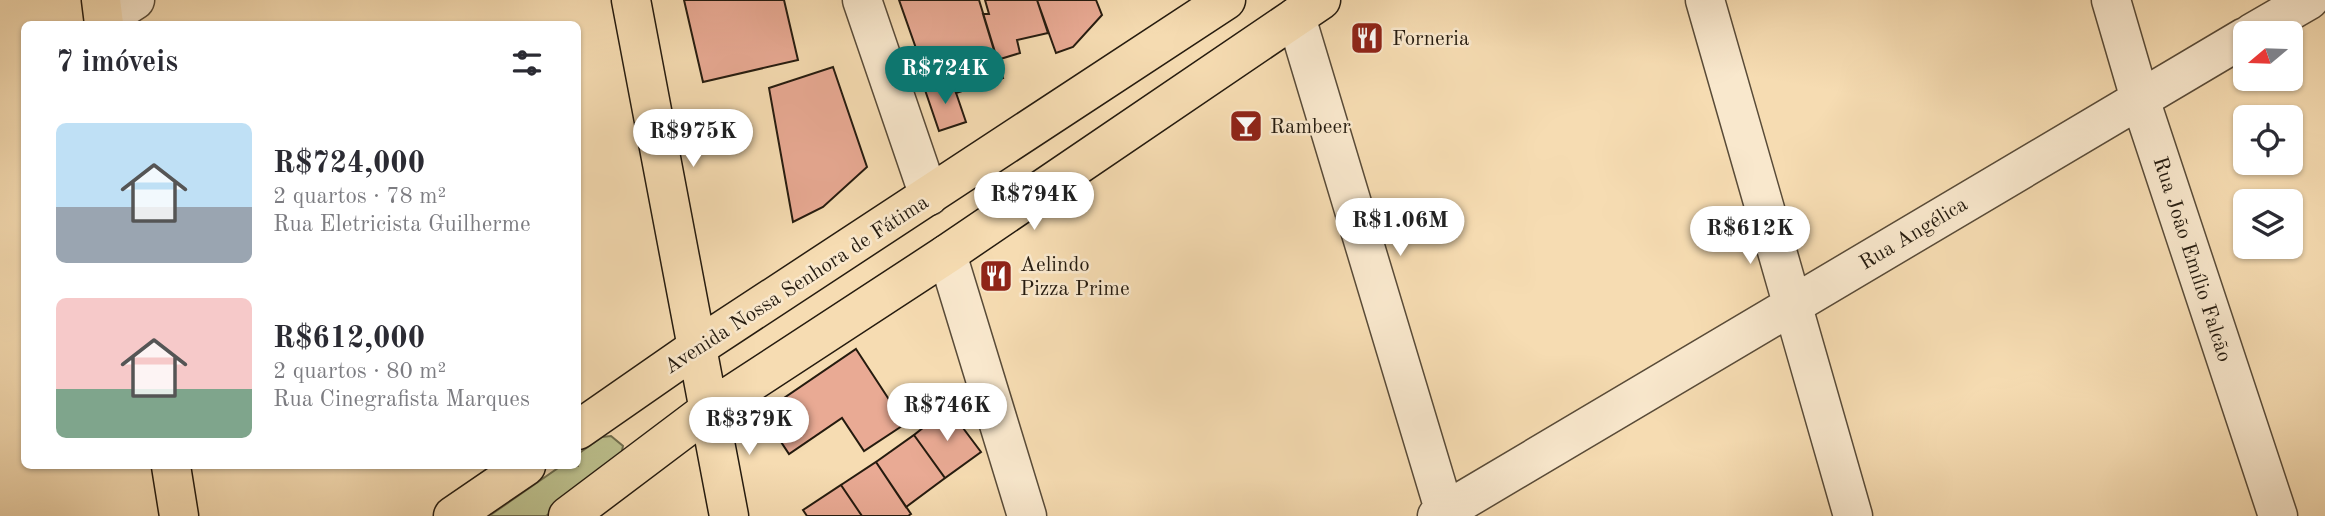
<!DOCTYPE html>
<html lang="pt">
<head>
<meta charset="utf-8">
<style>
  body { margin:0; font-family:"Old Standard TT",serif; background:#f2f2f3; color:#2b2b33; height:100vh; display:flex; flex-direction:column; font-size:26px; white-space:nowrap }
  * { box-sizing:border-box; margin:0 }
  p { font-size:23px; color:#7c7c81 }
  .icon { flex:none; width:38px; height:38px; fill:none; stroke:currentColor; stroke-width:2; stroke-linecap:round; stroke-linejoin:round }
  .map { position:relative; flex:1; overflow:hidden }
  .details { position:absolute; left:21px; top:21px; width:560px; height:448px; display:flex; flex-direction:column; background:#fff; border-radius:10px; box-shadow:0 2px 5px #0004 }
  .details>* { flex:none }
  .needle { width:46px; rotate:251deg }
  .buttons { position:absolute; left:2233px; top:21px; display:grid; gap:14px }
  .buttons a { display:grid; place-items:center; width:70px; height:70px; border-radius:10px; background:#fff; box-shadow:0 2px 5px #0004; font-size:35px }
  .price { position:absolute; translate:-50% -60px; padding:0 16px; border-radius:24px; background:#fff; color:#222; font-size:23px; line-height:46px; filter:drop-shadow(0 2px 4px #0008) }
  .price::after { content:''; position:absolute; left:50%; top:42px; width:21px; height:16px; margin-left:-10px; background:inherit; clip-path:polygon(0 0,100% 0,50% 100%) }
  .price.selected { background:#0f766e; color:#fff }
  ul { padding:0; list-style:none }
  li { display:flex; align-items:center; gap:21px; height:175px; padding:0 35px }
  li span { display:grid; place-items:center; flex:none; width:196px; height:140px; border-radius:10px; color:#555 }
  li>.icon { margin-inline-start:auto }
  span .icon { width:84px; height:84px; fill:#fffc; stroke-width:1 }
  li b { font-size:30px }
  h2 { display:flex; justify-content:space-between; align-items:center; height:84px; padding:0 35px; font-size:30px }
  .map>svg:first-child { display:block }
  .green { fill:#bcc08d; stroke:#706e4e; stroke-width:2 }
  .building { fill:#e9aa94; stroke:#251b0f; stroke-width:2 }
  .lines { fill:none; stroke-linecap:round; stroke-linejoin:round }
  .minor-casing { stroke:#594b38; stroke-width:41 }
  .major-casing { stroke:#251b0f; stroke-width:41 }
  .minor { stroke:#f9e8cd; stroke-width:38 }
  .major { stroke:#f6dcb2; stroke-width:38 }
  .labels { text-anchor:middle; stroke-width:5; stroke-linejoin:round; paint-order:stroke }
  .poi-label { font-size:21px; fill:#251b0f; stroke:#f9e8cd; text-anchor:start }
  .street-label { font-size:21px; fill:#251b0f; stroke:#f9e8cd }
</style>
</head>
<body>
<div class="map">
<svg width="2325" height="516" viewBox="0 0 2325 516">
  <rect width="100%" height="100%" fill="#f6dcb2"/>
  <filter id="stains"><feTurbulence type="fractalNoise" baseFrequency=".00286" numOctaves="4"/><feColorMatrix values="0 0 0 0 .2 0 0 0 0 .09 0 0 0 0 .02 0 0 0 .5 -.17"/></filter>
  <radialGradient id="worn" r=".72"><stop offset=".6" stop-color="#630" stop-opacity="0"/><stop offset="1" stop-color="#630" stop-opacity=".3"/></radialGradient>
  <path class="green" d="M 611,436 L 623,446 L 620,460 L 546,516 L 489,516 L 561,466 L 578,466 L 578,454 L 602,437 Z"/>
  <path class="building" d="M 684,0 L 784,0 L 798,60 L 703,82 Z
    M 899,0 L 979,0 L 1003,78 L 956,93 L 952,81 L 930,88 Z
    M 985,0 L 1037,0 L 1048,33 L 1017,40 L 1020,53 L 997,60 L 983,14 L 989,14 Z
    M 1037,0 L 1096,0 L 1102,15 L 1073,47 L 1056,53 Z
    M 833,67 L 867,167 L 823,207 L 793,222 L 769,88 Z
    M 952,81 L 966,122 L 939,131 L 925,90 Z
    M 856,349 L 905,424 L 864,451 L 842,418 L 789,454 L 762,413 Z
    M 948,408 L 981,452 L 945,478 L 914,435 Z
    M 914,435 L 945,478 L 906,507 L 876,462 Z
    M 876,462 L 911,514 L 908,516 L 862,516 L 841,485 Z
    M 841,485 L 862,516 L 807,516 L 803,510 Z"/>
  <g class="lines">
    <defs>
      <path id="minor" d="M 862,0 L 929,196
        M 1705,0 L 1853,516
        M 2111,0 L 2140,99 L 2278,516
        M 1296,17 L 1446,516
        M 104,20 L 135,0
        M 2252,33 L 2309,0
        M 947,254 L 1027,516
        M 1437,516 L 2245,37"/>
      <path id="major" d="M 101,0 L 104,24
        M 631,0 L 729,516
        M 578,430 L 696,348 L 1226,0
        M 171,466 L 179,516
        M 453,516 L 526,466
        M 568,516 L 710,409 L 947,254 L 1321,0"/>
    </defs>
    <use href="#minor" class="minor-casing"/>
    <use href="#major" class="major-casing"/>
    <use href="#minor" class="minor"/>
    <use href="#major" class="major"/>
  </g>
  <defs>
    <symbol id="restaurant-square" viewBox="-11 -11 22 22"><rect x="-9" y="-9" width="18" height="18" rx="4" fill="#8f2418" stroke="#f9e8cd"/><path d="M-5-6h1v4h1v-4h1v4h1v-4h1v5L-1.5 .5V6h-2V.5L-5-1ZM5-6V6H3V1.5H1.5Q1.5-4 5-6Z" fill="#fff"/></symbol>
    <symbol id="bar-square" viewBox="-11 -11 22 22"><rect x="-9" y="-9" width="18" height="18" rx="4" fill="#8f2418" stroke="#f9e8cd"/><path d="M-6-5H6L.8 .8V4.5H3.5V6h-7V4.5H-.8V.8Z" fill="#fff"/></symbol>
  </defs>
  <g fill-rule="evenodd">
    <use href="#restaurant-square" x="1348" y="19" width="38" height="38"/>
    <use href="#bar-square" x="1227" y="107" width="38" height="38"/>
    <use href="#restaurant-square" x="977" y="257" width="38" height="38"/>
  </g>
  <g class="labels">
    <g class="poi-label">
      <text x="1392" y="45">Forneria</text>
      <text x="1270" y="133">Rambeer</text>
      <text x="1020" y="271">Aelindo<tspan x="1020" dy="24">Pizza Prime</tspan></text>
    </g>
    <g class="street-label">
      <text transform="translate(1913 233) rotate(-31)" y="7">Rua Angélica</text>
      <text transform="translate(2193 259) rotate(72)" y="7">Rua João Emílio Falcão</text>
      <text transform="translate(796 284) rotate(-33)" y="7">Avenida Nossa Senhora de Fátima</text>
    </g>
  </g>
  <rect width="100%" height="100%" filter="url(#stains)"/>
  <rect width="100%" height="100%" fill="url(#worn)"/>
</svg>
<div class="buttons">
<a><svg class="needle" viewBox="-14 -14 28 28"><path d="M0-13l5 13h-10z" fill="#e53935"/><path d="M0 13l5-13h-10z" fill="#7c7c81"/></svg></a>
<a><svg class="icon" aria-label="locate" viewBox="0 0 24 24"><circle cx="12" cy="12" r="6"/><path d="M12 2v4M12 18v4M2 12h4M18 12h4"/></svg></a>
<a><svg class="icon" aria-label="layers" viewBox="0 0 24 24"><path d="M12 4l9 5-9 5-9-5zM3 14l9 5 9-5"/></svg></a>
</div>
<b class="price selected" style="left:945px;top:106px">R$724K</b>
<b class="price" style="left:693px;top:169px">R$975K</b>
<b class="price" style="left:1034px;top:232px">R$794K</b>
<b class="price" style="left:1400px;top:258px">R$1.06M</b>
<b class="price" style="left:1750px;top:266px">R$612K</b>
<b class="price" style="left:947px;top:443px">R$746K</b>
<b class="price" style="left:749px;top:457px">R$379K</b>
<section class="details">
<h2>7 imóveis<svg class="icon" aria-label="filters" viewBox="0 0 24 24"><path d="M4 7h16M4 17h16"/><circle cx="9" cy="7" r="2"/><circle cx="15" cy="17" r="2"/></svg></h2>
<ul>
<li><span style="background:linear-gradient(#bfe0f5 60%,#9aa5b1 0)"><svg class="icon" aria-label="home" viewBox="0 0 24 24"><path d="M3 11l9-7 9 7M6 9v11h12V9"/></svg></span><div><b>R$724,000</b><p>2 quartos · 78 m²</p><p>Rua Eletricista Guilherme</p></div></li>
<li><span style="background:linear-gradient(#f6c9c9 65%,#7fa58c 0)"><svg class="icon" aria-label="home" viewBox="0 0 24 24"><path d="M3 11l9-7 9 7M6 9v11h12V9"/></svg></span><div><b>R$612,000</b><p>2 quartos · 80 m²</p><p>Rua Cinegrafista Marques</p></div></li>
</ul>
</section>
</div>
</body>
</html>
